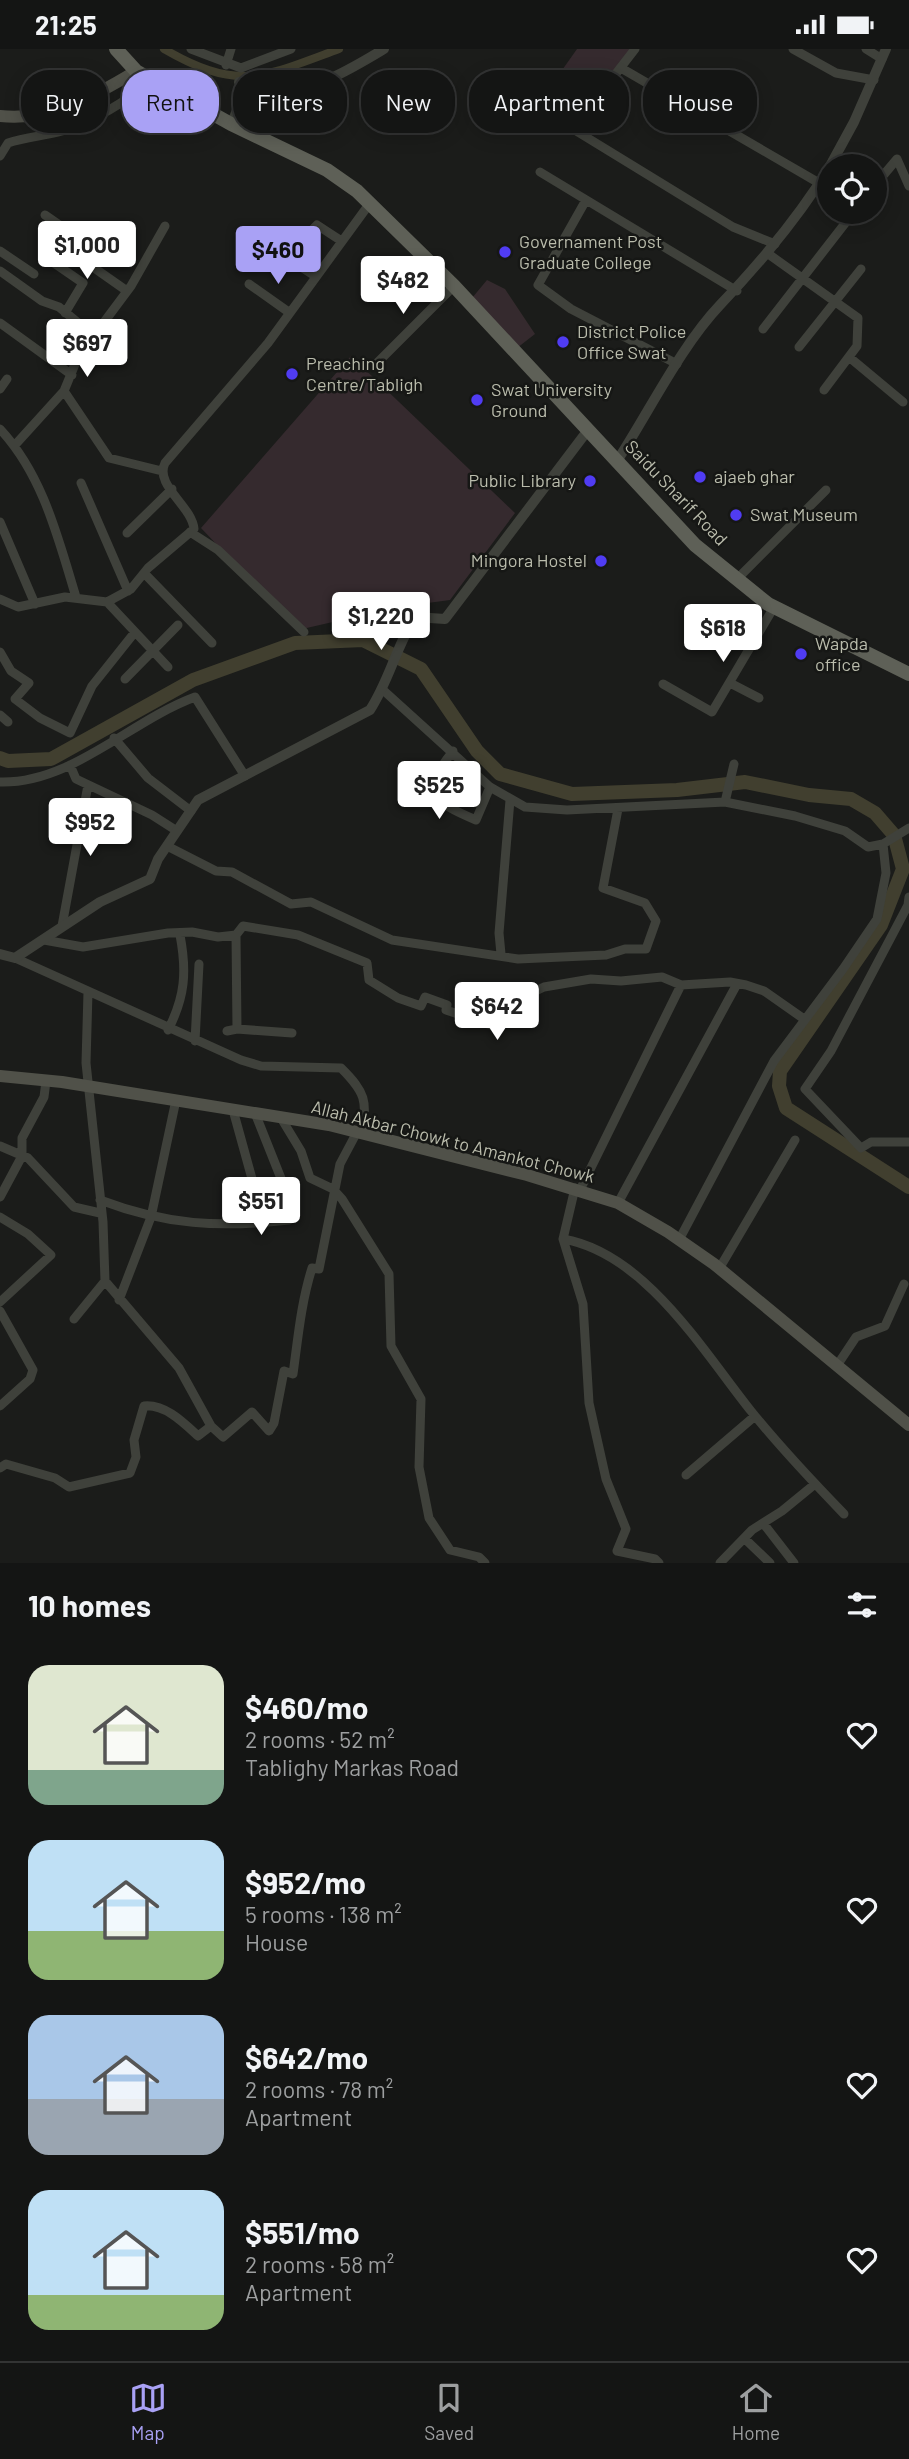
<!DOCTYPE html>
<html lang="en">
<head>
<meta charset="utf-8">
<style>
  body { margin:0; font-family:Barlow,sans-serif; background:#1d1e1d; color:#f1f3f6; height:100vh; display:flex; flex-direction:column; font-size:26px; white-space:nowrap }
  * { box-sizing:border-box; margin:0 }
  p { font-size:23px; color:#9d9fa0 }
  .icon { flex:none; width:38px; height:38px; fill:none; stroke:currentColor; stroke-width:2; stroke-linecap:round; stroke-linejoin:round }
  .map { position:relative; height:1514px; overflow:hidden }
  .panel { display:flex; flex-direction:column; background:#141514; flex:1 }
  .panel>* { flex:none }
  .hud { position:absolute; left:21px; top:21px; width:868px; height:63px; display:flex; gap:14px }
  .buttons { position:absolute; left:817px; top:105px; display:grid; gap:14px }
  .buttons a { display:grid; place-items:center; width:70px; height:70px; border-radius:50%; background:#141514; box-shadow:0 4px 18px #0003,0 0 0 2px #333434; font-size:35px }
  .price { position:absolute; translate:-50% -60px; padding:0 16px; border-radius:7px; background:#fff; color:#222; font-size:23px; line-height:46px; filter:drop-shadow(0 2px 4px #0008) }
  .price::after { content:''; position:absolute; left:50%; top:42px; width:21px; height:16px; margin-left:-10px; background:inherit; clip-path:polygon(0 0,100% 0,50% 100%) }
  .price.active { background:#a9a1f5; color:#111 }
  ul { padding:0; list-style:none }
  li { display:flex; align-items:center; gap:21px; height:175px; padding:0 28px }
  li span { display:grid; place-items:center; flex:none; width:196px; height:140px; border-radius:21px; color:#555 }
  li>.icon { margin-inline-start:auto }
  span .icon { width:84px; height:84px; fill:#fffc; stroke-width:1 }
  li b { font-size:30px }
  h2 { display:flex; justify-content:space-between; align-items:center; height:84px; padding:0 28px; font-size:30px }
  .tag { padding:0 24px; border-radius:28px; background:#141514; box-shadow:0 4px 18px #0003,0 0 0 2px #333434; font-size:24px; line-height:63px }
  .tag.active { background:#a9a1f5; color:#111 }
  .status { display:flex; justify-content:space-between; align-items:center; height:49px; padding:0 35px; background:#141514; direction:ltr }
  .status svg { height:19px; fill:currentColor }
  .menu { display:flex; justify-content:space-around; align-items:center; height:98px; border-top:2px solid #333434; background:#141514; font-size:19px; color:#9d9fa0 }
  .menu a { display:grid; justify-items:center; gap:4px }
  .menu .active { color:#a9a1f5 }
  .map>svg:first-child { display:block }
  .green { fill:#352a2e }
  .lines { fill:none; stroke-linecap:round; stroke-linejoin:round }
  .canal { stroke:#413f2f; stroke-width:8 }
  .river { stroke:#413f2f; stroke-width:14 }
  .minor { stroke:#3f413b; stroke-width:9 }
  .tertiary { stroke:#3f413b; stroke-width:10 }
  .secondary { stroke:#505149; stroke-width:12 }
  .primary { stroke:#5e6057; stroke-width:14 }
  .poi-dot { fill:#503cf3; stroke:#161715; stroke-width:2.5 }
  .labels { text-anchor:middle; stroke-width:5; stroke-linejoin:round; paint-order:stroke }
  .poi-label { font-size:18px; fill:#babcac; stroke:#161715; text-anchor:start }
  .street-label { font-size:18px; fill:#babcac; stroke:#161715 }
</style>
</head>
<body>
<div class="status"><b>21:25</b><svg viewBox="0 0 49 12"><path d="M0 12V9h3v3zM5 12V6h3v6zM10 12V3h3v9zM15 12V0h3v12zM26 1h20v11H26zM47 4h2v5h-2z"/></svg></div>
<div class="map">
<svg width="909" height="1514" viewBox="0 0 909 1514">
  <rect width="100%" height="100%" fill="#1b1c1a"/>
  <path class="green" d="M 577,0 L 629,0 L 632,3 L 583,67 L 548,41 Z
    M 487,231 L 505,240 L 535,285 L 517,299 L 472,249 Z
    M 351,307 L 515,464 L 450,551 L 398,558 L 298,581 L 201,479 Z"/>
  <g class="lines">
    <path class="canal" d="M 164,0 C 238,43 263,28 339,0"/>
    <path class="river" d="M 0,709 L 8,712 L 51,710 L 193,631 L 295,594 L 363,591 L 421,620 L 477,702 L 500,725 L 572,745 L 677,741 L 745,733 L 809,746 L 851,750 L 875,764 L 894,786 L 903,820 L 881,876 L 780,1022 L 779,1037 L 786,1059 L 909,1138"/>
    <path class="minor" d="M 191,0 L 241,19 L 291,0
      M 635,0 L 573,80 L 733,178 L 775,195
      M 793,0 L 836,24 L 874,31
      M 866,0 L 882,10
      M 226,16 L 231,0
      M 621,19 L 819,134
      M 231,75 L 246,37
      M 0,107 L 8,94 C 26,88 44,87 62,82 C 96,71 126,53 153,30
      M 833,111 L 849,117
      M 540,123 L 737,242
      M 875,128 L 881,129 L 897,110 L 909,137
      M 586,151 L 538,236 L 571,260 L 677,315
      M 45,166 L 71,184 L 54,214 L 83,234 L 65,264
      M 307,186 L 317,176 L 340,191
      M 255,188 L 315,227
      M 63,197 L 127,242
      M 0,202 L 34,225
      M 767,204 L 858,269 L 857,297 L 824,341
      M 0,222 L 42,252 L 59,258 L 94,287
      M 249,235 L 290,264
      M 0,274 L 72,326
      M 763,280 L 850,168
      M 799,298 L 861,220
      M 849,308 L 903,353
      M 374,317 L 454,237
      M 0,340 L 7,330
      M 64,342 L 109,409 L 162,422
      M 0,380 C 43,426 58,489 76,548
      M 15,396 L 64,342 L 78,308 L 131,237 L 165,177
      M 81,434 L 128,542
      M 0,473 L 35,555
      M 190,483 L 218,501 L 304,583
      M 127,484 L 172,440
      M 144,524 L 212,594
      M 737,530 L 826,441
      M 0,550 L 18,558 L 65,548 L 107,553 L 131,540 L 148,519 L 194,480 C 192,457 154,436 165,414 L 268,294 L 370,154
      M 107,553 L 168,618
      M 0,603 L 11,622 L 29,634 L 15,650 L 40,669 L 70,684 L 92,637 L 135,583
      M 125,630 L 178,576
      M 730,634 L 759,649
      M 663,635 L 712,663 L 774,558
      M 383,641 L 490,738 L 525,758 L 567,761 L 725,753 L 795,767 L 845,782 L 868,798 L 883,795 L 886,824 L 877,870 L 843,920 L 774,1012 L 679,1191
      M 0,666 L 8,673
      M 114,689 L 148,729 L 191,762
      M 453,702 C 420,743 433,753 476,771 L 490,738
      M 70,716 L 76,730 L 152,766 L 177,782
      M 0,733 C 71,735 130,672 195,648 L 245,727
      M 725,753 L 734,715
      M 883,795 L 909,779
      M 167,797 L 216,822 L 232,823 L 291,855 L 311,853 L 392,891 L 518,910 L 606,906 L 625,900 L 646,900 L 656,872 L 645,854 L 603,839 L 618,760
      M 909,848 L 908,856 L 831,1002 L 805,1040 L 861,1099 L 871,1093 L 909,1093
      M 62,877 L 88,736
      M 236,886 L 237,980
      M 44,891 L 83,898 L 168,884 L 192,883 L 218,888 L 236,886 L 243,877 L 298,886 L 367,914 L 369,931 L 398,949 L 421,957 L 425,948 L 447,956 L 446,961 L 497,978 L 521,949 L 544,938 L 591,930 L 621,932 L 662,928 L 681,936 L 730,933 L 746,936 L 764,942 L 804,970
      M 501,905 L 499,884 L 510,751
      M 15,909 L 241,1011 L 261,1017 L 341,1019 C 366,1044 367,1051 362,1085
      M 88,943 L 86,1014 L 103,1173 L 105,1232 L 179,1319 L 211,1377 L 223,1388 L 252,1363 L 269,1382 L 274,1374 L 284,1322 L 293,1325 C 298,1289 301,1254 312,1219 L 319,1220 L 340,1115 L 357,1083
      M 168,981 C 185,948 187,923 180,886
      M 227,982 L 237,980 L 292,984
      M 195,992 L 199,915
      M 233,1061 L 264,1173
      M 281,1069 L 301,1102 L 310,1129 L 333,1140 L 342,1150 L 389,1225 L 391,1297 L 421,1350 L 419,1418 L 429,1469 L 450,1501 L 479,1508 L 485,1514
      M 0,1097 L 28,1109 L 74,1158 L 100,1164
      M 575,1139 L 563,1190 L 583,1255 L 589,1354 L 606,1430 L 626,1480 L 617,1502 L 655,1510 L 659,1514
      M 580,1141 L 681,936
      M 0,1148 L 22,1107 L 22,1089 L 44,1048 L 46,1032
      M 100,1151 C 166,1176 219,1179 289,1171 L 290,1152 L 255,1064
      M 618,1154 L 737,935
      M 0,1168 L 28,1185 L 51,1206 L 0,1253
      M 563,1190 C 645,1204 703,1302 751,1362 C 780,1398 812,1432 844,1465
      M 719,1220 L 795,1091
      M 119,1251 L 151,1168 L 176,1051
      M 0,1262 L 33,1321 L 30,1330 L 0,1357
      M 74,1270 L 105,1232
      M 838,1315 L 856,1288 L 885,1277 L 904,1235
      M 0,1419 L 6,1415 L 55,1429 L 69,1438 L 130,1424 L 136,1408 L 134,1391 L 144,1357 C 165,1355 183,1373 198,1387 L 211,1377
      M 686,1426 L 755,1367
      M 763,1474 L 794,1514
      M 744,1489 L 770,1514
      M 720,1514 L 752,1481 L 782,1462 L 815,1435"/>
    <path class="tertiary" d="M 239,33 C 245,38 254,40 263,41 C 309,46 346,23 384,0
      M 830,117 L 854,73 L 886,0
      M 617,412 C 649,363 681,297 720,256 C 761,213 799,168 830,117
      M 0,905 L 15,909 L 100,853 L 150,830 L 158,810 L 198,751 L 370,661 C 389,632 396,598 415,568 L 445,570 L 588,381"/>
    <path class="secondary" d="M 0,67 C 49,73 95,47 136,22
      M 0,1027 L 62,1033 L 329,1076 L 527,1126 L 618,1154 L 668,1183 L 714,1215 L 909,1376"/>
    <path class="primary" d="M 116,0 L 136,22 L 231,75 L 327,121 L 357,142 L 454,237 L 695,496 L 768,555 L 909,625"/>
  </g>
  <g class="poi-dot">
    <circle cx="505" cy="203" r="7"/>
    <circle cx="563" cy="293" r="7"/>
    <circle cx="292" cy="325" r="7"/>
    <circle cx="477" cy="351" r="7"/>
    <circle cx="700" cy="428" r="7"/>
    <circle cx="590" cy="432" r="7"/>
    <circle cx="736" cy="466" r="7"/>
    <circle cx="601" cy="512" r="7"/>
    <circle cx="801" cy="605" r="7"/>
  </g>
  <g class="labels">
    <g class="poi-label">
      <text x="519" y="199">Governament Post<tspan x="519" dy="21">Graduate College</tspan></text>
      <text x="577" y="289">District Police<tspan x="577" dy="21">Office Swat</tspan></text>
      <text x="306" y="321">Preaching<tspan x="306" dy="21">Centre/Tabligh</tspan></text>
      <text x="491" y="347">Swat University<tspan x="491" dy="21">Ground</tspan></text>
      <text x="714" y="434">ajaeb ghar</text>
      <text x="576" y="438" text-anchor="end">Public Library</text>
      <text x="750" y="472">Swat Museum</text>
      <text x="587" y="518" text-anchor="end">Mingora Hostel</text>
      <text x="815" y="601">Wapda<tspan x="815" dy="21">office</tspan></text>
    </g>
    <g class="street-label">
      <text transform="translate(676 444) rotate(46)" y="6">Saidu Sharif Road</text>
      <text transform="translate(453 1093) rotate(14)" y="6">Allah Akbar Chowk to Amankot Chowk</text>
    </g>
  </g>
</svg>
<div class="buttons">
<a><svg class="icon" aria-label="locate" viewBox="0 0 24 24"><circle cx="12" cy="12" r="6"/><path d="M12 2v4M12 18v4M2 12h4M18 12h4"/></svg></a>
</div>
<b class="price" style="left:87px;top:232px">$1,000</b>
<b class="price active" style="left:278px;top:237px">$460</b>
<b class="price" style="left:403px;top:267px">$482</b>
<b class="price" style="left:87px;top:330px">$697</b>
<b class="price" style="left:381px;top:603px">$1,220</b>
<b class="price" style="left:723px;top:615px">$618</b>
<b class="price" style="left:439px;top:772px">$525</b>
<b class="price" style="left:90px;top:809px">$952</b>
<b class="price" style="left:497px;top:993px">$642</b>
<b class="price" style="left:261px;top:1188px">$551</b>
<div class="hud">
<a class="tag">Buy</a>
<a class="tag active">Rent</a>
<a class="tag">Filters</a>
<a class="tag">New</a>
<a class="tag">Apartment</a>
<a class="tag">House</a>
</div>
</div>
<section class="panel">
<h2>10 homes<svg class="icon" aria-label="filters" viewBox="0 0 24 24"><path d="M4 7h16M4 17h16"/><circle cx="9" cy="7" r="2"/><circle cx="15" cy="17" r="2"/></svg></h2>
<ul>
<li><span style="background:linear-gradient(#dfe7d0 75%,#7fa58c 0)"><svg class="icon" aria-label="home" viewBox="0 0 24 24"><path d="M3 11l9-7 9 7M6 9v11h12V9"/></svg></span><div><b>$460/mo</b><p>2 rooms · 52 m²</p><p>Tablighy Markas Road</p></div><svg class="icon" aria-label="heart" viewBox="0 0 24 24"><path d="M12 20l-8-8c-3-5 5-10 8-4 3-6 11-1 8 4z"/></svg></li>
<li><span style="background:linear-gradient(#bfe0f5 65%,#8fb573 0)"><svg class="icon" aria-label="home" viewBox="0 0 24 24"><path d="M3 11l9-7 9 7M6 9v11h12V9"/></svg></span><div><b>$952/mo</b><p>5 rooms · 138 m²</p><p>House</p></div><svg class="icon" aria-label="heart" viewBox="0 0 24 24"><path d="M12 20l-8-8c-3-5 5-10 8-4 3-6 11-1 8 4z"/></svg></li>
<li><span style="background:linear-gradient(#a9c7e8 60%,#9aa5b1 0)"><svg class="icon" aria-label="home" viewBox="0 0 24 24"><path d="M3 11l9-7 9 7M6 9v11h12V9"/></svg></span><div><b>$642/mo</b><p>2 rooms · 78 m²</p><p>Apartment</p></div><svg class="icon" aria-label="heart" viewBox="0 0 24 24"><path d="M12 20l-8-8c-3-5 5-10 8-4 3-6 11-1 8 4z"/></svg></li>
<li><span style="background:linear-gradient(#bfe0f5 75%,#8fb573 0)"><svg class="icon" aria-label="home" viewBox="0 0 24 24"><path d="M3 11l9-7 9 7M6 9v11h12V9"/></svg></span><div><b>$551/mo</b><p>2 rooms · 58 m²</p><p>Apartment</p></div><svg class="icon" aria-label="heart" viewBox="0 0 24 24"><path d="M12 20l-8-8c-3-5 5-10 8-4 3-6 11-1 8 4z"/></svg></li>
</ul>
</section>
<nav class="menu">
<a class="active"><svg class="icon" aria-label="map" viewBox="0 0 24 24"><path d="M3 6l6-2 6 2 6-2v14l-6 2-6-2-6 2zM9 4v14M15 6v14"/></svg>Map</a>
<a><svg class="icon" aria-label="saved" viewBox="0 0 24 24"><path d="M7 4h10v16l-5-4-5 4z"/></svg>Saved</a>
<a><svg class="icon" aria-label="home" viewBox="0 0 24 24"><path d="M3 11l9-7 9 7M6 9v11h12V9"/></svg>Home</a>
</nav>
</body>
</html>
